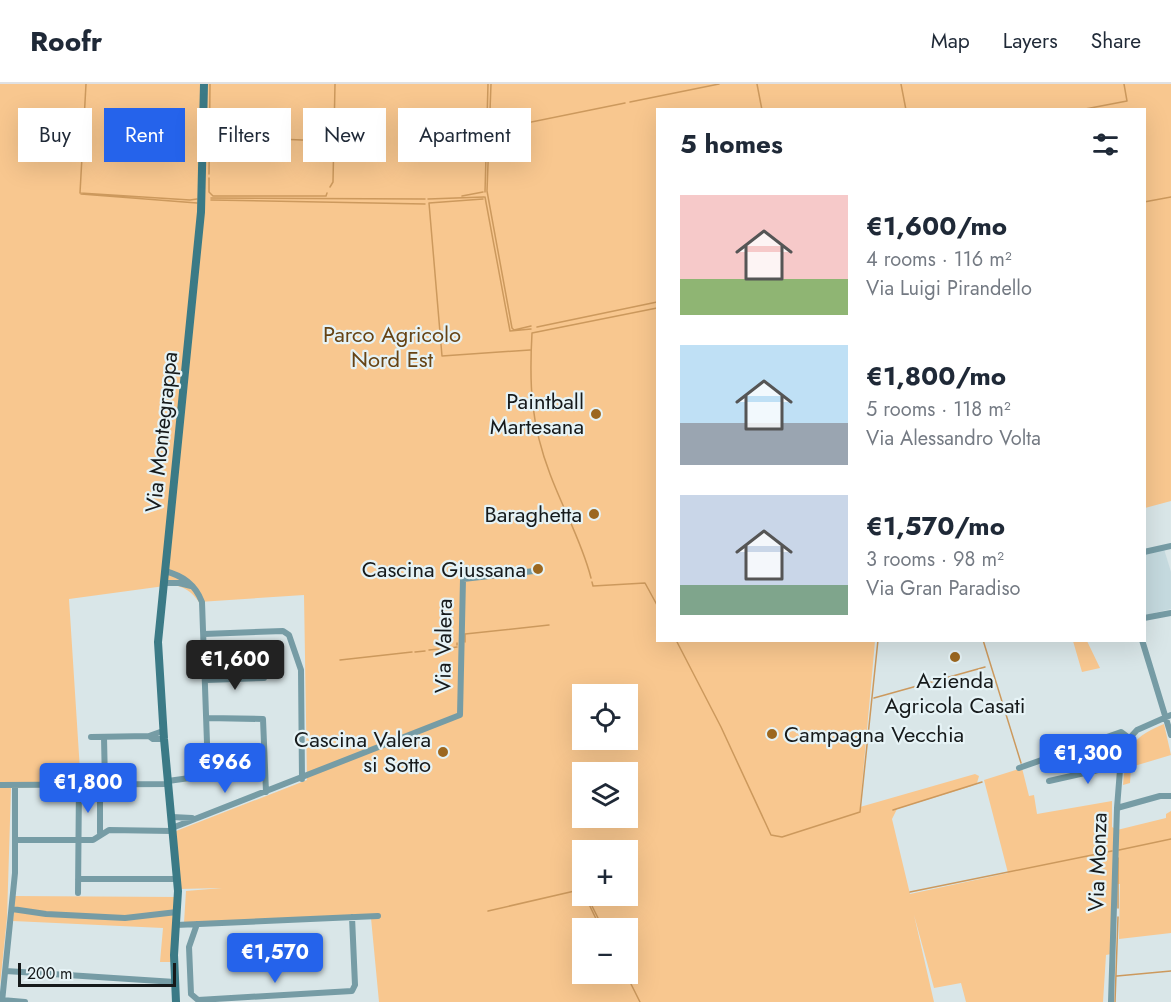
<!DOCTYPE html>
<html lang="en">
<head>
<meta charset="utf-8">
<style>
  body { margin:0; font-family:Jost,sans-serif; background:#f2f2f3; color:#1f2937; height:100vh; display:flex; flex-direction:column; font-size:22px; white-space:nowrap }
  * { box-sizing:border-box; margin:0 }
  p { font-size:20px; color:#747a83 }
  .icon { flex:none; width:33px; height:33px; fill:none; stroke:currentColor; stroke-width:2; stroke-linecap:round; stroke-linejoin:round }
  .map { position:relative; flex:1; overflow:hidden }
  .sheet { position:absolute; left:656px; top:24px; width:490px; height:534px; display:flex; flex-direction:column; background:#fff; border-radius:0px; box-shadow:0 6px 24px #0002 }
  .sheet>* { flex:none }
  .top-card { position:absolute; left:18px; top:24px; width:548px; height:54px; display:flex; gap:12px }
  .controls { position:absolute; left:572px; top:600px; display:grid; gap:12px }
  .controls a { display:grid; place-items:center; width:66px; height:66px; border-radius:0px; background:#fff; box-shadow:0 6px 24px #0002; font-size:30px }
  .scale { position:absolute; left:18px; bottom:15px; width:158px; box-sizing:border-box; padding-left:6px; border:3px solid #161a1b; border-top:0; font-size:16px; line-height:21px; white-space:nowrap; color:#161a1b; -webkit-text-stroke:4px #e6f3f6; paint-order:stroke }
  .price { position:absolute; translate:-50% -51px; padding:0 14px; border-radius:6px; background:#2563eb; color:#fff; font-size:20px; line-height:39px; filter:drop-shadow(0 2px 3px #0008) }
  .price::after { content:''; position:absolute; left:50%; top:36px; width:18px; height:14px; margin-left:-9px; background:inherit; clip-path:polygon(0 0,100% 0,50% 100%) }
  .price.current { background:#222; color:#fff }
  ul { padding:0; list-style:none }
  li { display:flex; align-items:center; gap:18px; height:150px; padding:0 24px }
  li span { display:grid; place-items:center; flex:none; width:168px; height:120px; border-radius:0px; color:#555 }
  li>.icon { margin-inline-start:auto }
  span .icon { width:72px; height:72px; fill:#fffc; stroke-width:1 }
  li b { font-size:26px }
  h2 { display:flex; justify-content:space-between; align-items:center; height:72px; padding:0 24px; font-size:26px }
  .pill { padding:0 21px; border-radius:0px; background:#fff; box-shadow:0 6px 24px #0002; font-size:21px; line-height:54px }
  .pill.current { background:#2563eb; color:#fff }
  header { display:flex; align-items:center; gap:36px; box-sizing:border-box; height:84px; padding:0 30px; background:#fff; border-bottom:2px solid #e0e1e3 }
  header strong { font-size:28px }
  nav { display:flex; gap:33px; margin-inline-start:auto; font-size:21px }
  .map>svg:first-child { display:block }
  .built { fill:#c5dadf }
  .green { fill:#f8c78f; fill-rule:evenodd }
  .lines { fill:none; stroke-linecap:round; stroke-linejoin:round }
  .stream { stroke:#cc995d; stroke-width:1.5 }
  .street { stroke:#769ca5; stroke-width:6 }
  .secondary { stroke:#3b7a86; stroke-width:8 }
  .poi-dot { fill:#9c671f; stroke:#e6f3f6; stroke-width:2 }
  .labels { text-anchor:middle; stroke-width:4.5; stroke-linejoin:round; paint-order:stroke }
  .park-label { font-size:22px; fill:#664314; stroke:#e6f3f6 }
  .poi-label { font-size:22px; fill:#161a1b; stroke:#e6f3f6; text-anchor:end }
  .street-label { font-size:22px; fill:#161a1b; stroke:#e6f3f6 }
</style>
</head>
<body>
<header>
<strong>Roofr</strong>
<nav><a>Map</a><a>Layers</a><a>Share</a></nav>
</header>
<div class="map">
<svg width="1171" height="918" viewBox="0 0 1171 918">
  <rect width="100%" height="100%" fill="#d9e6e8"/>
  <path class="built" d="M 1164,465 L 1171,488 L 1171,525 L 1145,531 L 1145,470 Z"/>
  <path class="green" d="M 0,0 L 1171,0 L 1171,417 L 1145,424 L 1144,26 L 657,26 L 657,556 L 875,557 L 860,723 L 975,690 L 979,692 L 977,699 L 972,702 L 897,725 L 892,735 L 910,810 L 1008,789 L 984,696 L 1022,684 L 1029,712 L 1034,711 L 1037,730 L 1112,717 L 1112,743 L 1117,746 L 1166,734 L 1166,730 L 1171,727 L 1171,849 L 1119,855 L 1120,800 L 1116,800 L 1111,870 L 1106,871 L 1103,918 L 966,918 L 961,899 L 934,904 L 914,831 L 934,918 L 379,918 L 371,834 L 184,839 L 186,807 L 222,804 L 179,805 L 176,747 L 307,696 L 304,511 L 199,518 C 192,508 184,502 172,501 L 69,515 L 81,702 L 11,704 L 7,834 L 0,901 ZM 582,610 L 627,610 L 627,656 L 582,656 ZM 582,688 L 627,688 L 627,734 L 582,734 ZM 582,766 L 627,766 L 627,812 L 582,812 ZM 582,844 L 627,844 L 627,890 L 582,890 Z
    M 1073,557 L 1087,557 L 1100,584 L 1082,588 Z
    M 1164,640 L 1171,671 L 1131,683 L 1130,699 L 1123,701 C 1126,665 1130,654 1164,640 Z
    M 15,812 L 178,813 L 174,878 L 160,878 L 163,844 L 13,837 Z"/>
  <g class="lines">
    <path class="stream" d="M 86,0 L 80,109 L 190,116 L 197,115
      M 491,0 L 487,107 L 512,244 L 514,246 L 531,242
      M 757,0 L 762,26
      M 901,0 L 906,26
      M 630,18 L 719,0
      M 977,26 L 982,26
      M 1080,26 L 1127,17 L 1124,0
      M 497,45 L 625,19
      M 210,52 L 326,57
      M 209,90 L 210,0
      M 209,94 L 209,108 L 213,112 L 326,112 L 327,109
      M 330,103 L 333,98 L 335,0
      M 485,108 L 488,0
      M 81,110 L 197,119
      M 462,112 L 483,108
      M 485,113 L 510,247 L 531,245
      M 211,114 L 425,115
      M 428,115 L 484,113
      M 211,116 L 425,120
      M 1144,118 L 1171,113
      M 429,119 L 442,272 L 530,266
      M 429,119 L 483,115
      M 537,243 L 657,218
      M 532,249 C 529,302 531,340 550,390 C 563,425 582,458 591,494
      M 532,249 L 657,224
      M 592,498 L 593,502 L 645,499 L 657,521
      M 676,556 L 721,643 L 771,751 L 782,753 L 860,728 L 878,556
      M 983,556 L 1021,679
      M 465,558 L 465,550 L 549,541
      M 457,561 L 457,559
      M 443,565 L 457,563
      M 429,566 L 439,565
      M 415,568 L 425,567
      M 340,576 L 412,568
      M 874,614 L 985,583
      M 893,726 L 982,698
      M 1119,766 L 1171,755
      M 910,808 L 1112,767
      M 585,812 L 599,841
      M 587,812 L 603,844
      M 1118,824 L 1118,774
      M 488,827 L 579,806 L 582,807
      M 626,890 L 640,918
      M 1117,892 L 1171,887
      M 1115,918 L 1118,833"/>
    <path class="street" d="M 1144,468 L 1171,462
      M 165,487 C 183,492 195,500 202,518 L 208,687 L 204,692 L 168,697
      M 164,499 L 179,499 L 191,502
      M 1144,534 L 1171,529
      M 204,550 L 283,547 L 289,551 L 301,586 L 302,695
      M 1142,556 L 1171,651
      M 206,596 L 264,594
      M 207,634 L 263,635 L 266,708
      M 163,647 L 149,652 L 153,655 L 164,655
      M 91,653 L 149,652
      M 104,653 L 105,700
      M 1019,684 L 1121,648 L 1129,654
      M 1049,697 L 1120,681
      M 0,701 L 168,700
      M 100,711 L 100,749
      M 1117,724 L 1160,712 L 1171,712
      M 172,733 L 192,734
      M 172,744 L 460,631 L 463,495 L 534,487
      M 16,756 L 93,756 L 109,746 L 172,747
      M 78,795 L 177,795
      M 78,809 L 79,700
      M 12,825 L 46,830 L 125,834 L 177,828
      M 197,840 L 189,863 L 191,910 L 198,916 L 352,907 L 355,901 L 352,833
      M 176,841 L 378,832
      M 6,887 L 175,898
      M 2,916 L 25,918
      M 2,918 L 15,789 L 15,701
      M 1111,918 L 1117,724 L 1121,673 L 1126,658 L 1137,646 L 1171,631"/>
    <path class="secondary" d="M 176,918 L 174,871 L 178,807 L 164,655 L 158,558 L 201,128 L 204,0"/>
  </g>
  <g class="poi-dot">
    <circle cx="596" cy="330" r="6"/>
    <circle cx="594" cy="430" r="6"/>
    <circle cx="538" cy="485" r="6"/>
    <circle cx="955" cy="573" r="6"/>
    <circle cx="772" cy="650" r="6"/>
    <circle cx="443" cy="668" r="6"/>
  </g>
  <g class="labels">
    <g class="park-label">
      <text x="392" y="258">Parco Agricolo<tspan x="392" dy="25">Nord Est</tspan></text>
    </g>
    <g class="poi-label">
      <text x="584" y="325">Paintball<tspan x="584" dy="25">Martesana</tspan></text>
      <text x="582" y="438">Baraghetta</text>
      <text x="526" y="493">Cascina Giussana</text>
      <text x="955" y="604" text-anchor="middle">Azienda<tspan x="955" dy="25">Agricola Casati</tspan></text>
      <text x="784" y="658" text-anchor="start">Campagna Vecchia</text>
      <text x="431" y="663">Cascina Valera<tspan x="431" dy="25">si Sotto</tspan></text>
    </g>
    <g class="street-label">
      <text transform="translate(161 348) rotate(-84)" y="8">Via Montegrappa</text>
      <text transform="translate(443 562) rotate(-89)" y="8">Via Valera</text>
      <text transform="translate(1097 778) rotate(-88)" y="8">Via Monza</text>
    </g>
  </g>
</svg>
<div class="controls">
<a><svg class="icon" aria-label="locate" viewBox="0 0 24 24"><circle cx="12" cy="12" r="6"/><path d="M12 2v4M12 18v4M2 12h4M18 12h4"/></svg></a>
<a><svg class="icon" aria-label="layers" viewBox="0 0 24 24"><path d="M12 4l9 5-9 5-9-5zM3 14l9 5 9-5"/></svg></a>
<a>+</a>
<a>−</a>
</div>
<div class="scale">200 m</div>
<b class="price current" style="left:235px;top:607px">€1,600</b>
<b class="price" style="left:1088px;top:701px">€1,300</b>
<b class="price" style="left:225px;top:710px">€966</b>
<b class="price" style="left:88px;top:730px">€1,800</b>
<b class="price" style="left:275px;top:900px">€1,570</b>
<div class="top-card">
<a class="pill">Buy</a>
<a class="pill current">Rent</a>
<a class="pill">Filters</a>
<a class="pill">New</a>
<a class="pill">Apartment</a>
</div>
<section class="sheet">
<h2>5 homes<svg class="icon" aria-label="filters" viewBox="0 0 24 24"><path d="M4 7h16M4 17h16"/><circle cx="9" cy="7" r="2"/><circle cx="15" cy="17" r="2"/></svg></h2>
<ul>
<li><span style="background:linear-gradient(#f6c9c9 70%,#8fb573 0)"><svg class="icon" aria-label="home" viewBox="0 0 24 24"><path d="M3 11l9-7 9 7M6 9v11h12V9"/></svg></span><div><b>€1,600/mo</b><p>4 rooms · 116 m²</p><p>Via Luigi Pirandello</p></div></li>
<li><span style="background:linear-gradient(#bfe0f5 65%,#9aa5b1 0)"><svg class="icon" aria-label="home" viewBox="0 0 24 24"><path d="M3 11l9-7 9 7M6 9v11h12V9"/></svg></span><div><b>€1,800/mo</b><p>5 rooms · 118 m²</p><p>Via Alessandro Volta</p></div></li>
<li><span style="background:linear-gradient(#c9d6e8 75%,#7fa58c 0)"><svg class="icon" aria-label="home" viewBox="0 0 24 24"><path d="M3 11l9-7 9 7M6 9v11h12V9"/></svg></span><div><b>€1,570/mo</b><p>3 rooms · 98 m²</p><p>Via Gran Paradiso</p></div></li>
</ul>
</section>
</div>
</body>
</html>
